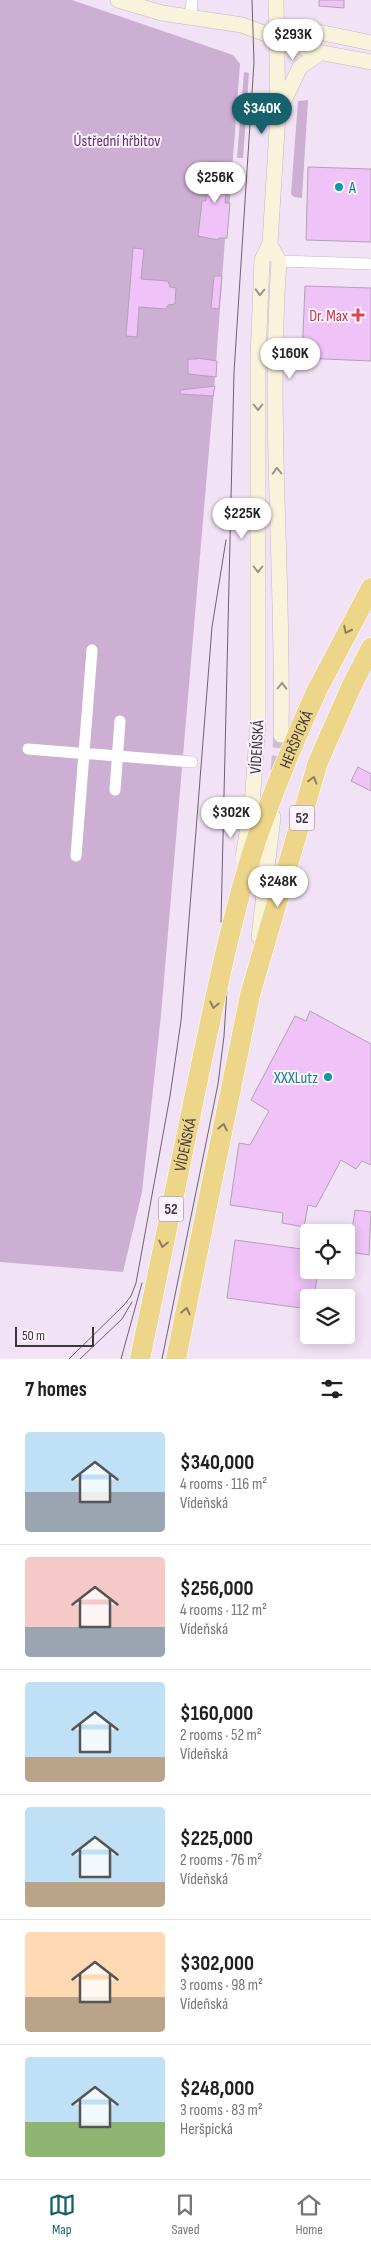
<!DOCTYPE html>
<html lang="en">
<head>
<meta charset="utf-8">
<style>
  body { margin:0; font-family:"Sofia Sans Condensed",sans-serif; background:#f2f2f2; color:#202124; height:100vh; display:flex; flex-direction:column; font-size:19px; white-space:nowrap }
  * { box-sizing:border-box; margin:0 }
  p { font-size:16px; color:#757577 }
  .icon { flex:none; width:28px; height:28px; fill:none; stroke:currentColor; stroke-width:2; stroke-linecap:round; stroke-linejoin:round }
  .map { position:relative; height:1359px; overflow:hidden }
  .side { display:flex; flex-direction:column; background:#fff; flex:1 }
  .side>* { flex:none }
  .buttons { position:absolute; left:300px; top:1224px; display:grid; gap:10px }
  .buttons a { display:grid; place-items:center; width:55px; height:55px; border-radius:5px; background:#fff; box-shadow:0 2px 12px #0003; font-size:25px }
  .scale { position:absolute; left:15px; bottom:12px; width:79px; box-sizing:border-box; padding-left:5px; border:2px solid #3d363e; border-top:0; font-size:14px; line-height:18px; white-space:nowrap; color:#3d363e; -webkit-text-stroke:4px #fcf2fe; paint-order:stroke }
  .price { position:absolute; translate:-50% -42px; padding:0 11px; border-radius:18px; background:#fff; color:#222; font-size:16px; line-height:32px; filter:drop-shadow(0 1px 2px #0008) }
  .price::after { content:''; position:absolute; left:50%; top:30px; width:15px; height:11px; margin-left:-8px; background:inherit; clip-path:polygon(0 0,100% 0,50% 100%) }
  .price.selected { background:#15626c; color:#fff }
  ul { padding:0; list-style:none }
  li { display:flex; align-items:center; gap:15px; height:125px; padding:0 25px }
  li+li { border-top:1px solid #e0e0e0 }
  li span { display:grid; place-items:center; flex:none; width:140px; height:100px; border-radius:5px; color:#555 }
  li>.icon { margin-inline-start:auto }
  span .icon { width:60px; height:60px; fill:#fffc; stroke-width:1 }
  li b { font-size:21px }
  h2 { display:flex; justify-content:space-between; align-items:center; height:60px; padding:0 25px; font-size:21px }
  .tab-bar { display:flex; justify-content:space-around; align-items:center; height:70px; border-top:1px solid #e0e0e0; background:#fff; font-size:14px; color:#757577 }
  .tab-bar a { display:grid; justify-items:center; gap:2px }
  .tab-bar .selected { color:#15626c }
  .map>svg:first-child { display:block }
  .green { fill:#cdafd3 }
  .building { fill:#efc2f8; stroke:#b1a2b4 }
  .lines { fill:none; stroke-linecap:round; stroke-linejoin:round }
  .secondary-tunnel { stroke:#cec0d0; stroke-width:15; stroke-dasharray:15 8; stroke-linecap:butt }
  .street-casing { stroke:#c5b6c8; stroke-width:12 }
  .secondary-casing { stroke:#c5b6c8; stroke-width:16 }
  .highway-casing { stroke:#fff; stroke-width:21 }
  .street { stroke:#fff; stroke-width:11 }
  .secondary { stroke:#faf3dc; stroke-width:15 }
  .highway { stroke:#edd689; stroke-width:20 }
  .tram { stroke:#6c626d; stroke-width:1 }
  .secondary-bridge-casing { stroke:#c5b6c8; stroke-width:16; stroke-linecap:butt }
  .highway-bridge-casing { stroke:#fff; stroke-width:21; stroke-linecap:butt }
  .secondary-bridge { stroke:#faf3dc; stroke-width:15 }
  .highway-bridge { stroke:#edd689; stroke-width:20 }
  .oneway { stroke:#9c948d }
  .oneway2 { stroke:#8c7e60 }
  .culture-dot { fill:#0f9aa8; stroke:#fcf2fe; stroke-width:2 }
  .health-dot { fill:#e0444e; stroke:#fcf2fe; stroke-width:2 }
  .labels { text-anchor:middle; stroke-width:4; stroke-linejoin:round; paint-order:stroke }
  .shield { fill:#fcf2fe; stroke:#766e78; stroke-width:1 }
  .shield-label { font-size:15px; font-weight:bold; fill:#3d363e }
  .park-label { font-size:16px; fill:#65306f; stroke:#fcf2fe }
  .culture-label { font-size:16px; fill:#0d838f; stroke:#fcf2fe; text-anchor:start }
  .health-label { font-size:16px; fill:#be3a42; stroke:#fcf2fe; text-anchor:end }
  .street-label { font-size:16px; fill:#3d363e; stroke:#fcf2fe }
</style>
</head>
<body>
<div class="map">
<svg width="371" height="1359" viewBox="0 0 371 1359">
  <rect width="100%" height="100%" fill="#f2e2f5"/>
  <path class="green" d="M 0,0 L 72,0 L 233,55 L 240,64 L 228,225 L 227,238 L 225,239 L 214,391 L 161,1015 L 142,1192 L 123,1272 L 0,1262 Z
    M 244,72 L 249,73 L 243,158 L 237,158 Z
    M 308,100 L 302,198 L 294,197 L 291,194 L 298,101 Z"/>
  <path class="building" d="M 319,0 L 344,0 L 344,8 L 319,6 Z
    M 209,161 L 228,163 L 225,203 L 230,203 L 227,238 L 219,238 L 218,240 L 198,236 L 202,201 L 206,201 Z
    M 308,167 L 371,169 L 371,242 L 306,240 Z
    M 133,248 L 144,249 L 141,279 L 168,281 L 170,287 L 176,288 L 175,304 L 168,305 L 166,309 L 139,307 L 137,337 L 126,336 Z
    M 214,276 L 222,276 L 219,309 L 211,308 Z
    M 305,286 L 371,288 L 371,361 L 302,358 Z
    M 197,358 L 217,361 L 216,377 L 188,374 L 188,359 L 197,359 Z
    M 215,386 L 213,396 L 180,394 L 180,390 Z
    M 358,767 L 371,774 L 371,791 L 351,781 Z
    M 310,1011 L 371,1044 L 371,1165 L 362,1161 L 356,1169 L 341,1160 L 316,1207 L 308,1205 L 304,1227 L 282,1223 L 283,1213 L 230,1205 L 239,1143 L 250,1145 L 269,1111 L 251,1100 L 295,1016 L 306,1021 Z
    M 355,1210 L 371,1212 L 369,1255 L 349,1252 Z
    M 235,1240 L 309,1250 L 309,1270 L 318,1270 L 314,1298 L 309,1298 L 309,1309 L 227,1298 Z"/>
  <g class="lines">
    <path class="secondary-tunnel" d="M 278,771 L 281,735"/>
    <defs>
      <path id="street" d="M 191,17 L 192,0
        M 279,261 L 371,264
        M 28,749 L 89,754
        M 93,754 L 192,762
        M 115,790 L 120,721
        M 76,856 L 92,650"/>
      <path id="secondary" d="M 118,0 L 162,13 L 242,25 L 312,51 L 371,62
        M 276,37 L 299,30 L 309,30 L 371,43
        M 280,109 L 300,67 L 320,53
        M 270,245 L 279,261 C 268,419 284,577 281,735
        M 258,722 L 258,358 L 262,260 L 270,243 L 278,114 L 276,0
        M 259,937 L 273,817"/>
      <g id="highway">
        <path d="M 317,690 L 371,588"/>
        <path id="s1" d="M 140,1359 L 202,1060"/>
        <path d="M 176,1359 L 250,995 L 318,762 L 352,685 L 371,648"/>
      </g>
    </defs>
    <use href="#street" class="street-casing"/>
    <use href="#secondary" class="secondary-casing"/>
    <use href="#highway" class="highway-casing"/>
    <use href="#street" class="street"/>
    <use href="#secondary" class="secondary"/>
    <use href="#highway" class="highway"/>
    <path class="tram" d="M 221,922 L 234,372 L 254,62 L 252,0
      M 69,1359 L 124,1305 L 131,1296 L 136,1283 L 170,1096 L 181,1021 L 212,627 L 226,540
      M 80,1359 L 122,1319 L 132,1302
      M 121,1359 L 142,1283
      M 162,1359 L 218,1084 L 224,1036 L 227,989"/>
    <defs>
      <path id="secondary-bridge" d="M 243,857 L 252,804 L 258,722"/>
      <g id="highway-bridge">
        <path id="s2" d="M 202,1060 C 218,985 233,910 257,838 C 275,787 295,738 317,690"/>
      </g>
    </defs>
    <use href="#secondary-bridge" class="secondary-bridge-casing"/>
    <use href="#highway-bridge" class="highway-bridge-casing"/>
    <use href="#secondary-bridge" class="secondary-bridge"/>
    <use href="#highway-bridge" class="highway-bridge"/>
  </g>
  <defs><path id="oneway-chevron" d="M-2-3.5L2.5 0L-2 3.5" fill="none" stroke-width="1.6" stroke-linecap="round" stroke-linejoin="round" transform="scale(1.25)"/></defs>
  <g class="oneway">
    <use href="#oneway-chevron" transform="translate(260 292) rotate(92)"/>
    <use href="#oneway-chevron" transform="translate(258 407) rotate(90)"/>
    <use href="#oneway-chevron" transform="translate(277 471) rotate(-92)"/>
    <use href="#oneway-chevron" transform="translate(258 569) rotate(90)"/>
    <use href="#oneway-chevron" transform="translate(282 686) rotate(-89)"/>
  </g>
  <g class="oneway2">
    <use href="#oneway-chevron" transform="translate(347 630) rotate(117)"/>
    <use href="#oneway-chevron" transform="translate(313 780) rotate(-74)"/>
    <use href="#oneway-chevron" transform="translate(214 1005) rotate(102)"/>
    <use href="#oneway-chevron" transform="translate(223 1127) rotate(-78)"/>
    <use href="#oneway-chevron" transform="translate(163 1244) rotate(102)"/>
    <use href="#oneway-chevron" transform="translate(186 1311) rotate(-78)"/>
  </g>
  <g class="culture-dot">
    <circle cx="339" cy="187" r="5"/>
    <circle cx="328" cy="1077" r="5"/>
  </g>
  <path class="health-dot" d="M355.5 307.5h5v5h5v5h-5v5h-5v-5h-5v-5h5z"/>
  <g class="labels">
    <g class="shield">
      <rect x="289.5" y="805.5" width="25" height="25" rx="4"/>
      <rect x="158.5" y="1196.5" width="25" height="25" rx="4"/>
    </g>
    <g class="shield-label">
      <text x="302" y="823">52</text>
      <text x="171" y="1214">52</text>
    </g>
    <g class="park-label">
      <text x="117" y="146">Ústřední hřbitov</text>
    </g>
    <g class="culture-label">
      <text x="349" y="193">A</text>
      <text x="318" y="1083" text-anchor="end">XXXLutz</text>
    </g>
    <g class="health-label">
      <text x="348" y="321">Dr. Max</text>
    </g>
    <g class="street-label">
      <text dy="6" stroke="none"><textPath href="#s2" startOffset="335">HERŠPICKÁ</textPath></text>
      <text transform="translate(256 747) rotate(-87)" y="6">VÍDEŇSKÁ</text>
      <text dy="6" stroke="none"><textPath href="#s1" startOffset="219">VÍDEŇSKÁ</textPath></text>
    </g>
  </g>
</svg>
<div class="buttons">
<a><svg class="icon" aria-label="locate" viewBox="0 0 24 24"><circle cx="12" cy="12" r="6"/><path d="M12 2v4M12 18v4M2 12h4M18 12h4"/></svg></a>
<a><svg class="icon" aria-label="layers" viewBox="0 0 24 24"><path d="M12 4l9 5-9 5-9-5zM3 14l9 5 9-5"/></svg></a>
</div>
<div class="scale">50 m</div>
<b class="price" style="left:293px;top:61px">$293K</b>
<b class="price selected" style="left:262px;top:135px">$340K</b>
<b class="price" style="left:215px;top:204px">$256K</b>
<b class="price" style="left:290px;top:380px">$160K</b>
<b class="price" style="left:242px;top:540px">$225K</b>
<b class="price" style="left:231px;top:839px">$302K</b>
<b class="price" style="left:278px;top:908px">$248K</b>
</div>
<section class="side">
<h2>7 homes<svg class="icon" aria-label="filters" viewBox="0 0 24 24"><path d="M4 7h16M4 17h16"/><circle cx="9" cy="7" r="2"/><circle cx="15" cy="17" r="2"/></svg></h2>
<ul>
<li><span style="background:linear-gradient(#bfe0f5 60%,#9aa5b1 0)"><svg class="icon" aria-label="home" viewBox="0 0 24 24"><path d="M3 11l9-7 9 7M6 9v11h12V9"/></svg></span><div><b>$340,000</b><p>4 rooms · 116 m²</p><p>Vídeňská</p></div></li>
<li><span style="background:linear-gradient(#f6c9c9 70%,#9aa5b1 0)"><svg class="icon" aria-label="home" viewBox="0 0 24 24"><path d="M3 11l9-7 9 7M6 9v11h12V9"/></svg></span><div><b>$256,000</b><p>4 rooms · 112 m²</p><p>Vídeňská</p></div></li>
<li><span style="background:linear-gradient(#bfe0f5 75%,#b9a48a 0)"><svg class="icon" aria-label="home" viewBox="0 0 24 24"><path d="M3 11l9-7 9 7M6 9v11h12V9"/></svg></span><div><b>$160,000</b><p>2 rooms · 52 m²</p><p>Vídeňská</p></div></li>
<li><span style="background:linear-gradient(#bfe0f5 75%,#b9a48a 0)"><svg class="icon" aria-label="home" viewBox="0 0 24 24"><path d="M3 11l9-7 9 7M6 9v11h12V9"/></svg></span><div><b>$225,000</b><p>2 rooms · 76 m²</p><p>Vídeňská</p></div></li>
<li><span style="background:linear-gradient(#ffd9b3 65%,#b9a48a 0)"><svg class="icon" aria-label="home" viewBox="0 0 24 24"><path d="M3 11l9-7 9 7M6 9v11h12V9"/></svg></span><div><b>$302,000</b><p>3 rooms · 98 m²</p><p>Vídeňská</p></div></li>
<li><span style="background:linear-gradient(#bfe0f5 65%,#8fb573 0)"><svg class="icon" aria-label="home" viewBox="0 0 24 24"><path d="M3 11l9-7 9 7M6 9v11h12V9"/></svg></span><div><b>$248,000</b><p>3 rooms · 83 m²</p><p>Heršpická</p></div></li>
</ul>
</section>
<nav class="tab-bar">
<a class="selected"><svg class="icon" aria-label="map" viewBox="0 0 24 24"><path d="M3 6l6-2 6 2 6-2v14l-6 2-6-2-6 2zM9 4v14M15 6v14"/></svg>Map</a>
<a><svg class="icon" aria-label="saved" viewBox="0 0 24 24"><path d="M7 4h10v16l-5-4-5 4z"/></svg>Saved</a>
<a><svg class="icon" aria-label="home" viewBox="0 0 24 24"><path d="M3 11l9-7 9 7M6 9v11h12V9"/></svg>Home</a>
</nav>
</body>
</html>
